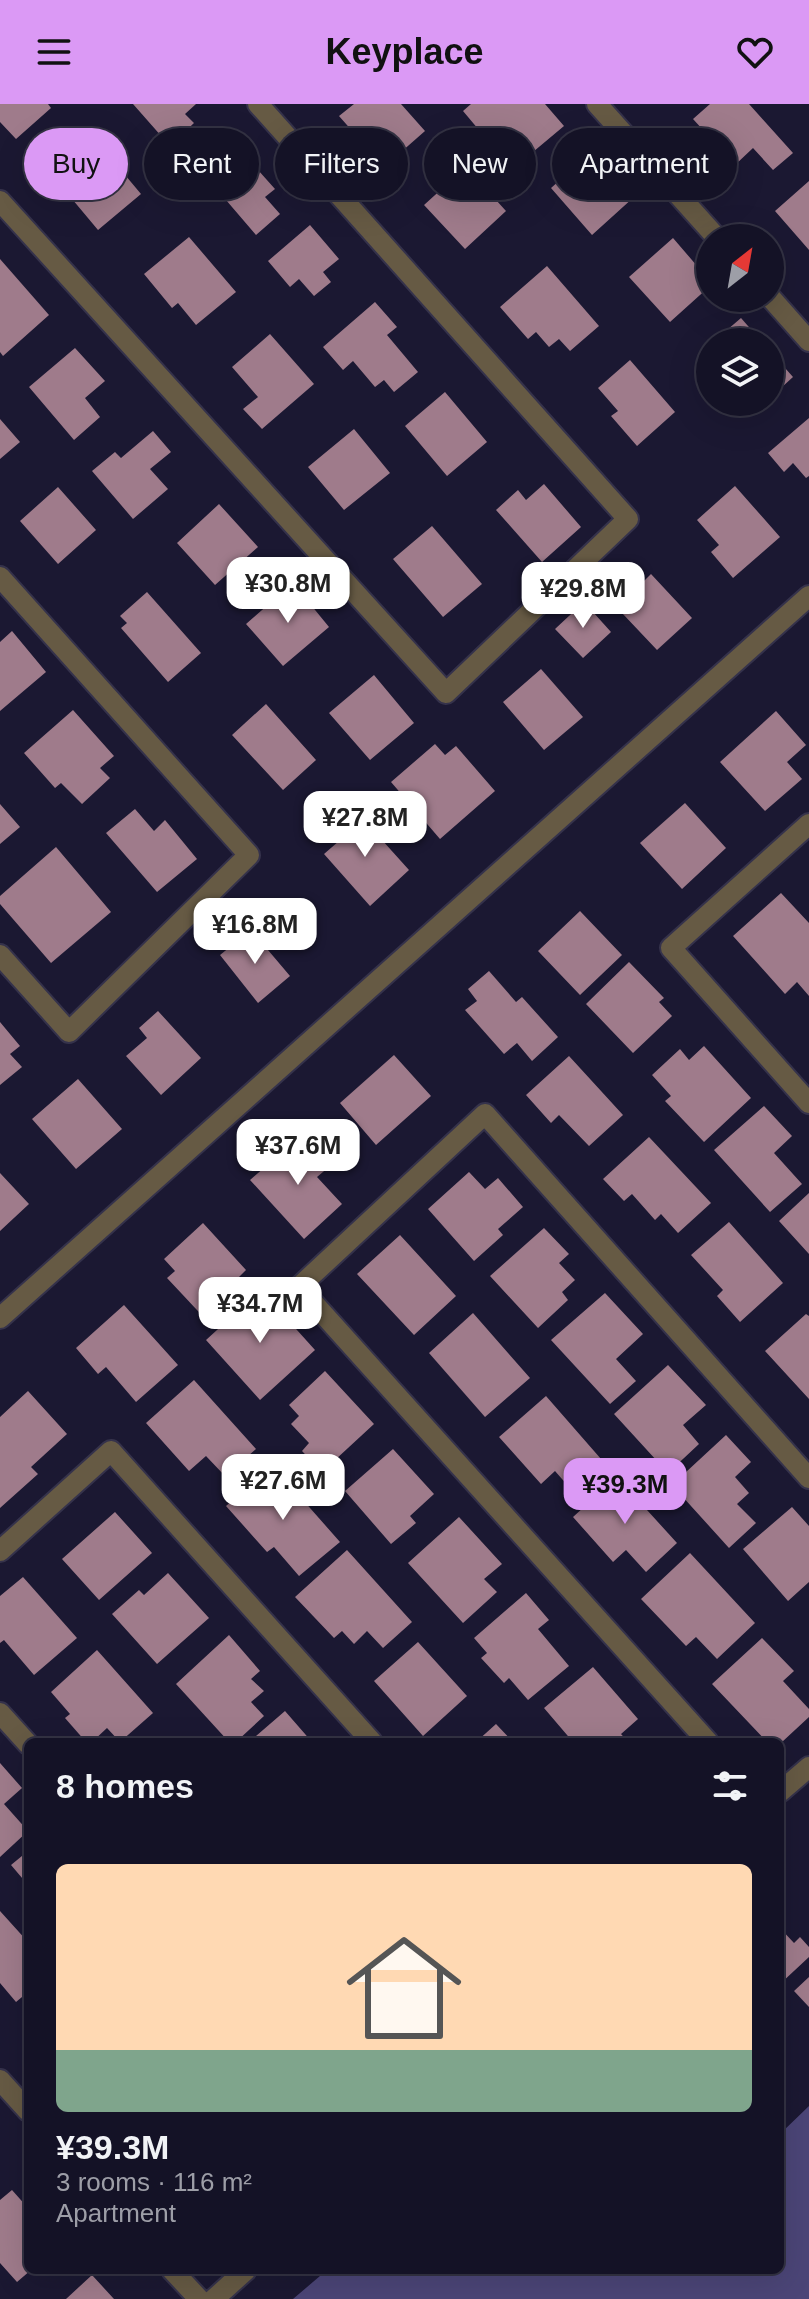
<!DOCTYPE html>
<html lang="en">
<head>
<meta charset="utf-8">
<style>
  body { margin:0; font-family:Arial,sans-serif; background:#212032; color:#f1f3f6; height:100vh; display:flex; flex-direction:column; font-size:30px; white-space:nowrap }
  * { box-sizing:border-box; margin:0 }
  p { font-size:26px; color:#9d9ea7 }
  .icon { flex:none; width:44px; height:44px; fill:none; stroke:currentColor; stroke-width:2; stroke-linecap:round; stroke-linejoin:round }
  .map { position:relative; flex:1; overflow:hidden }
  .panel { position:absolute; left:24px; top:1634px; width:760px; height:536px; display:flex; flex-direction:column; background:#141226; border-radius:12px; box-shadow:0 8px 32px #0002,0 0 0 2px #333243 }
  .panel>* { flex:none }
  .hud { position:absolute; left:24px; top:24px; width:762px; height:72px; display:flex; gap:16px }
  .needle { width:52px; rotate:31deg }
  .fabs { position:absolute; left:696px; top:120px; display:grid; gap:16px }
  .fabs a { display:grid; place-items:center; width:88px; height:88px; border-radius:50%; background:#141226; box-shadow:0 8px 32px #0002,0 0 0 2px #333243; font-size:40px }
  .price { position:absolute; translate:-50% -68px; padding:0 18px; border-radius:16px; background:#fff; color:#222; font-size:26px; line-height:52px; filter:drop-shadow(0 2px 4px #0008) }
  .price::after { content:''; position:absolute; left:50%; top:48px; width:24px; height:18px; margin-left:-12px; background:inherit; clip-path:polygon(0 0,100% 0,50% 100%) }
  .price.current { background:#db99f5; color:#111 }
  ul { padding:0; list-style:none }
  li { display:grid; align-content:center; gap:16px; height:424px; padding:0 32px }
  li span { display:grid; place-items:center; height:248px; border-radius:12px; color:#555 }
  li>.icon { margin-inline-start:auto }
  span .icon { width:144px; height:144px; fill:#fffc; stroke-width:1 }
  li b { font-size:34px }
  h2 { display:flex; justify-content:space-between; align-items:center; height:96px; padding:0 32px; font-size:34px }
  .tag { padding:0 28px; border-radius:36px; background:#141226; box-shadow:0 8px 32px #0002,0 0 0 2px #333243; font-size:28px; line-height:72px }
  .tag.current { background:#db99f5; color:#111 }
  header { display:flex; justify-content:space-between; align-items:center; height:104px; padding:0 32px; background:#db99f5; color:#111; font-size:36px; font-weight:700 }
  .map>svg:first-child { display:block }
  .forest { fill:#4b4577 }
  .building { fill:#9f7b8b }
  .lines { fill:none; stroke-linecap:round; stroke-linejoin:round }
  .minor-casing { stroke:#35324b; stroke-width:24 }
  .tertiary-casing { stroke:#35324b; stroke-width:24 }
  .minor { stroke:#665a44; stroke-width:20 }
  .tertiary { stroke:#665a44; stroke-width:20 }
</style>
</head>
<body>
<header><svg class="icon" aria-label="menu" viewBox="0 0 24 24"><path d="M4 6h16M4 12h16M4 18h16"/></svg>Keyplace<svg class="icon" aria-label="heart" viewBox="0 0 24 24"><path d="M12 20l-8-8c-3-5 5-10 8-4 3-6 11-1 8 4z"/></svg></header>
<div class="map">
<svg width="809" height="2195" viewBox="0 0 809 2195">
  <rect width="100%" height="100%" fill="#1b1832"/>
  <path class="forest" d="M 809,2002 L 809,2195 L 293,2195 L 327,2166 L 780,2166 L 780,2030 Z"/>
  <path class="building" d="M 0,0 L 48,0 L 51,4 L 16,35 L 0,18 Z
    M 133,0 L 196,0 L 185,10 L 194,19 L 170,42 Z
    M 354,0 L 401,0 L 425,27 L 384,63 L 339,12 Z
    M 471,0 L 545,0 L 564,22 L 527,53 L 519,44 L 505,57 L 463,7 Z
    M 710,0 L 749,0 L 793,49 L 773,66 L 753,44 L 735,61 L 693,15 Z
    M 234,39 L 275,85 L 265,93 L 280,110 L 256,131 L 220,89 L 214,95 L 194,74 Z
    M 105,47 L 141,90 L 98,126 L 62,83 Z
    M 593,47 L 634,93 L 592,131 L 551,84 Z
    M 466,63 L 506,107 L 465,145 L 424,101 Z
    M 809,77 L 809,146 L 775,107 Z
    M 310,121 L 339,155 L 323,168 L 331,178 L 314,192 L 299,175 L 290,183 L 268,157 Z
    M 189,133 L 236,188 L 196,221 L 178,199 L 172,204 L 144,170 Z
    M 673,134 L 710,177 L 710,182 L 670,218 L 629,173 Z
    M 0,155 L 49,211 L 3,252 L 0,248 Z
    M 547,162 L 599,222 L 570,247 L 559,235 L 549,243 L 536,228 L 528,235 L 500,203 Z
    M 375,198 L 397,223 L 387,231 L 418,268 L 394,288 L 384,276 L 375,283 L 353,257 L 343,266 L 323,243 Z
    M 741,214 L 762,238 L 713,238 Z
    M 270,230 L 314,280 L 262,325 L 243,305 L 258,293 L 232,263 Z
    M 75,244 L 105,277 L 85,294 L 100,313 L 74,336 L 29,283 Z
    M 770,247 L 793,273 L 770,294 Z
    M 630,256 L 675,308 L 637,342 L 611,312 L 618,307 L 598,284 Z
    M 445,288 L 487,338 L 447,372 L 405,322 Z
    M 809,314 L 809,372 L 806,374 L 793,359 L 784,368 L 768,349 Z
    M 0,315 L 20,338 L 0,355 Z
    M 354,325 L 390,369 L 344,406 L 308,363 Z
    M 153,327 L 171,348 L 150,365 L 168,385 L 133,415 L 92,367 L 115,348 L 121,354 Z
    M 544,380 L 581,423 L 542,458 L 496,406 L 518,386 L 526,396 Z
    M 735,382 L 780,433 L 733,474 L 711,448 L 719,441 L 697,416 Z
    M 58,383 L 96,426 L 58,460 L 20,417 Z
    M 219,400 L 258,443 L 215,481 L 177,439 Z
    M 432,422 L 482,480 L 443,513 L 393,455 Z
    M 651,470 L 692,514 L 657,546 L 622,509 L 635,497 L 630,491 Z
    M 293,479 L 329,523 L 283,562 L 246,520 Z
    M 147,488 L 201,549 L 168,578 L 121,524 L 127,519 L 120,512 Z
    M 584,498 L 611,528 L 583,554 L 555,525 Z
    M 12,527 L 46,568 L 0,607 L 0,538 Z
    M 541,565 L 583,613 L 544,646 L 503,598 Z
    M 374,571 L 414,619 L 370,656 L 329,609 Z
    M 266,600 L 316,656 L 283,686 L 232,631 Z
    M 73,606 L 114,652 L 100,664 L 110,674 L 82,700 L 61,679 L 55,684 L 24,649 Z
    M 776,607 L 806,641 L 787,658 L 802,675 L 765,707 L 720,658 Z
    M 435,640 L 445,651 L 456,642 L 495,687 L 440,735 L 391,678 Z
    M 685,699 L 726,744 L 682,785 L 640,739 Z
    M 0,700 L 20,723 L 0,740 Z
    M 135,705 L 154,727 L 165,716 L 197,755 L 157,788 L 106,729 Z
    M 355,706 L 409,766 L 370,802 L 324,750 L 339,737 L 330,728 Z
    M 56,743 L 111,808 L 51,859 L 0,800 L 0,792 Z
    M 781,789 L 809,819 L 809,892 L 797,878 L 785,890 L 733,832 Z
    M 580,807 L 622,851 L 580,891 L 538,847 Z
    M 251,826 L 290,872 L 258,899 L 220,851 Z
    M 629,858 L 664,894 L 659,898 L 672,912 L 633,949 L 586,900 Z
    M 489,867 L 516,898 L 522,893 L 558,933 L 532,957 L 517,939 L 504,950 L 465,906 L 477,897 L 468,885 Z
    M 158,907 L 201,954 L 161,991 L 126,952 L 147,934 L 139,924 Z
    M 0,918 L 20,942 L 10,950 L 22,963 L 0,981 Z
    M 704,942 L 751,994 L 704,1038 L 665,997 L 671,992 L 652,971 L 680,945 L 689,956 Z
    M 394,951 L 431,992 L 376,1041 L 340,999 Z
    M 569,952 L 623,1011 L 589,1042 L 559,1011 L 551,1019 L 526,991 Z
    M 78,975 L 122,1025 L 76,1065 L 32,1015 Z
    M 764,1002 L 792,1032 L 774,1049 L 802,1080 L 770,1108 L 714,1046 Z
    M 302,1031 L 330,1062 L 317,1073 L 342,1100 L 304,1135 L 250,1076 Z
    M 649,1033 L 711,1099 L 678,1129 L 661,1110 L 655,1116 L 632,1090 L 624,1097 L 603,1075 Z
    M 469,1068 L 485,1085 L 498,1074 L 523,1103 L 498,1125 L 503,1131 L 474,1157 L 428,1105 Z
    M 0,1069 L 29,1100 L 0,1127 Z
    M 809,1089 L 809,1150 L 779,1117 Z
    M 729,1118 L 783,1179 L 740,1218 L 717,1192 L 723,1186 L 691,1151 Z
    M 203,1119 L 246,1166 L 238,1174 L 249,1186 L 211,1221 L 167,1174 L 175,1167 L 164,1155 Z
    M 544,1124 L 569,1150 L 559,1159 L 575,1176 L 562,1188 L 568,1196 L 538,1224 L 490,1172 Z
    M 400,1131 L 456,1192 L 414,1231 L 357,1170 Z
    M 261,1186 L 315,1246 L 260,1296 L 206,1236 Z
    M 605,1189 L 643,1230 L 616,1255 L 636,1277 L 610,1300 L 551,1236 Z
    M 124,1201 L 178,1261 L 136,1298 L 106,1263 L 98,1270 L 76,1244 Z
    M 473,1209 L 530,1274 L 485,1313 L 429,1249 Z
    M 806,1210 L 809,1212 L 809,1295 L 765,1247 Z
    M 668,1261 L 706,1301 L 683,1321 L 699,1340 L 668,1369 L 614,1310 Z
    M 325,1267 L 374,1320 L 322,1368 L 302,1347 L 309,1339 L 291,1320 L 299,1312 L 289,1301 Z
    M 194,1276 L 256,1345 L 225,1372 L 206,1352 L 189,1367 L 146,1319 Z
    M 28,1287 L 67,1330 L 31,1363 L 38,1370 L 0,1404 L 0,1313 Z
    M 546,1292 L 601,1355 L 569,1383 L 555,1367 L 541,1380 L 499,1333 Z
    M 726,1331 L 751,1358 L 735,1373 L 749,1389 L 737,1400 L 756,1419 L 729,1444 L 672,1381 Z
    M 393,1345 L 434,1390 L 410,1412 L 416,1419 L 391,1440 L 345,1387 Z
    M 273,1362 L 340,1438 L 299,1472 L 274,1443 L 267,1448 L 226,1402 Z
    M 617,1373 L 677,1439 L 646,1468 L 626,1446 L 613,1458 L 573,1413 Z
    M 792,1403 L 809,1422 L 809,1478 L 788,1497 L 743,1445 Z
    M 115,1408 L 152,1449 L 99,1496 L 62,1455 Z
    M 459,1413 L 502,1460 L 484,1475 L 497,1488 L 463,1519 L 408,1459 Z
    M 347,1446 L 412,1518 L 383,1544 L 367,1527 L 354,1540 L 342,1527 L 334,1534 L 295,1493 Z
    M 690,1449 L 755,1519 L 717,1555 L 696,1533 L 686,1542 L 641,1495 Z
    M 168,1469 L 209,1514 L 157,1560 L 112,1510 L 139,1486 L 144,1491 Z
    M 23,1473 L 77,1534 L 34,1571 L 4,1536 L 0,1539 L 0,1492 Z
    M 526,1489 L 549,1516 L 538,1525 L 569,1562 L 528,1596 L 509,1574 L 504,1579 L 481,1554 L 487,1549 L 474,1534 Z
    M 229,1531 L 260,1567 L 251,1575 L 264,1587 L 251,1598 L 264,1612 L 236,1638 L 229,1638 L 176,1580 Z
    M 762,1534 L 794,1567 L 783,1577 L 809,1605 L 809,1613 L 782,1638 L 767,1638 L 712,1580 Z
    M 418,1538 L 467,1592 L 423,1632 L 374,1577 Z
    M 97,1546 L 153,1609 L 120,1638 L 107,1624 L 92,1638 L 86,1638 L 65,1614 L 70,1610 L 51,1588 Z
    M 593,1563 L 638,1615 L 621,1630 L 628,1638 L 573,1638 L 544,1604 Z
    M 285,1607 L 312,1638 L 249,1638 Z
    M 496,1620 L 513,1638 L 476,1638 Z
    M 0,1659 L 22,1684 L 4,1700 L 28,1727 L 0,1753 Z
    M 28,1747 L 28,1781 L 11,1761 Z
    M 0,1807 L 28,1838 L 28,1888 L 16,1898 L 0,1879 Z
    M 780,1824 L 794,1839 L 800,1833 L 809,1843 L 809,1853 L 780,1880 Z
    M 809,1873 L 809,1903 L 794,1887 Z
    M 12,2086 L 28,2104 L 28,2166 L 31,2166 L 17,2178 L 0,2159 L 0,2096 Z
    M 92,2171 L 114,2195 L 66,2195 Z"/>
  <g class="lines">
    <defs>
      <path id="minor" d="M 597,0 L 717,134
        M 0,97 L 446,589 L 628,415 L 258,0
        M 770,193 L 809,237
        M 0,473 L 249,751 L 69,928 L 0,851
        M 809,720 L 671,844 L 809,999
        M 0,1447 L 111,1347 L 372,1638
        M 0,1609 L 28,1640
        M 708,1638 L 299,1183 L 485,1010 L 809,1374
        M 780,1688 L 809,1663
        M 0,1976 L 28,2007
        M 172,2166 L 199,2195
        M 214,2195 L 246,2166"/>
      <path id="tertiary" d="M 0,1214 L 809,492"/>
    </defs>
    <use href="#minor" class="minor-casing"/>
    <use href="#tertiary" class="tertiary-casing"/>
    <use href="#minor" class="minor"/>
    <use href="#tertiary" class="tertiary"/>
  </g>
</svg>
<div class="fabs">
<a><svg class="needle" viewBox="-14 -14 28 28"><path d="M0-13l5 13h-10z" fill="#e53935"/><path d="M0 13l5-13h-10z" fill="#9d9ea7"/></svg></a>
<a><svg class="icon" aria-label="layers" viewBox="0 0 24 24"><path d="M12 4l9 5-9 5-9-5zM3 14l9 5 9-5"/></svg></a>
</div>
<b class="price" style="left:288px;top:521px">¥30.8M</b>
<b class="price" style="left:583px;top:526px">¥29.8M</b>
<b class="price" style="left:365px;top:755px">¥27.8M</b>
<b class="price" style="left:255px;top:862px">¥16.8M</b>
<b class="price" style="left:298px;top:1083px">¥37.6M</b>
<b class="price" style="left:260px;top:1241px">¥34.7M</b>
<b class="price" style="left:283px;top:1418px">¥27.6M</b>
<b class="price current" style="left:625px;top:1422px">¥39.3M</b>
<div class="hud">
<a class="tag current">Buy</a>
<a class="tag">Rent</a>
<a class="tag">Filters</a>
<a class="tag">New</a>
<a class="tag">Apartment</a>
</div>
<section class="panel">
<h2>8 homes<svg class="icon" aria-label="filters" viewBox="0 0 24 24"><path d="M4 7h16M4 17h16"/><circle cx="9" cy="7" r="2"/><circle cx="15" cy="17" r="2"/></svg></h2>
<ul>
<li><span style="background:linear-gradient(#ffd9b3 75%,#7fa58c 0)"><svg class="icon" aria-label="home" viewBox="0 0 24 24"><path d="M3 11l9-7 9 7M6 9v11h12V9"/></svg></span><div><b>¥39.3M</b><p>3 rooms · 116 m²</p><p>Apartment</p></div></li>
</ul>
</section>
</div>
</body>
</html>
